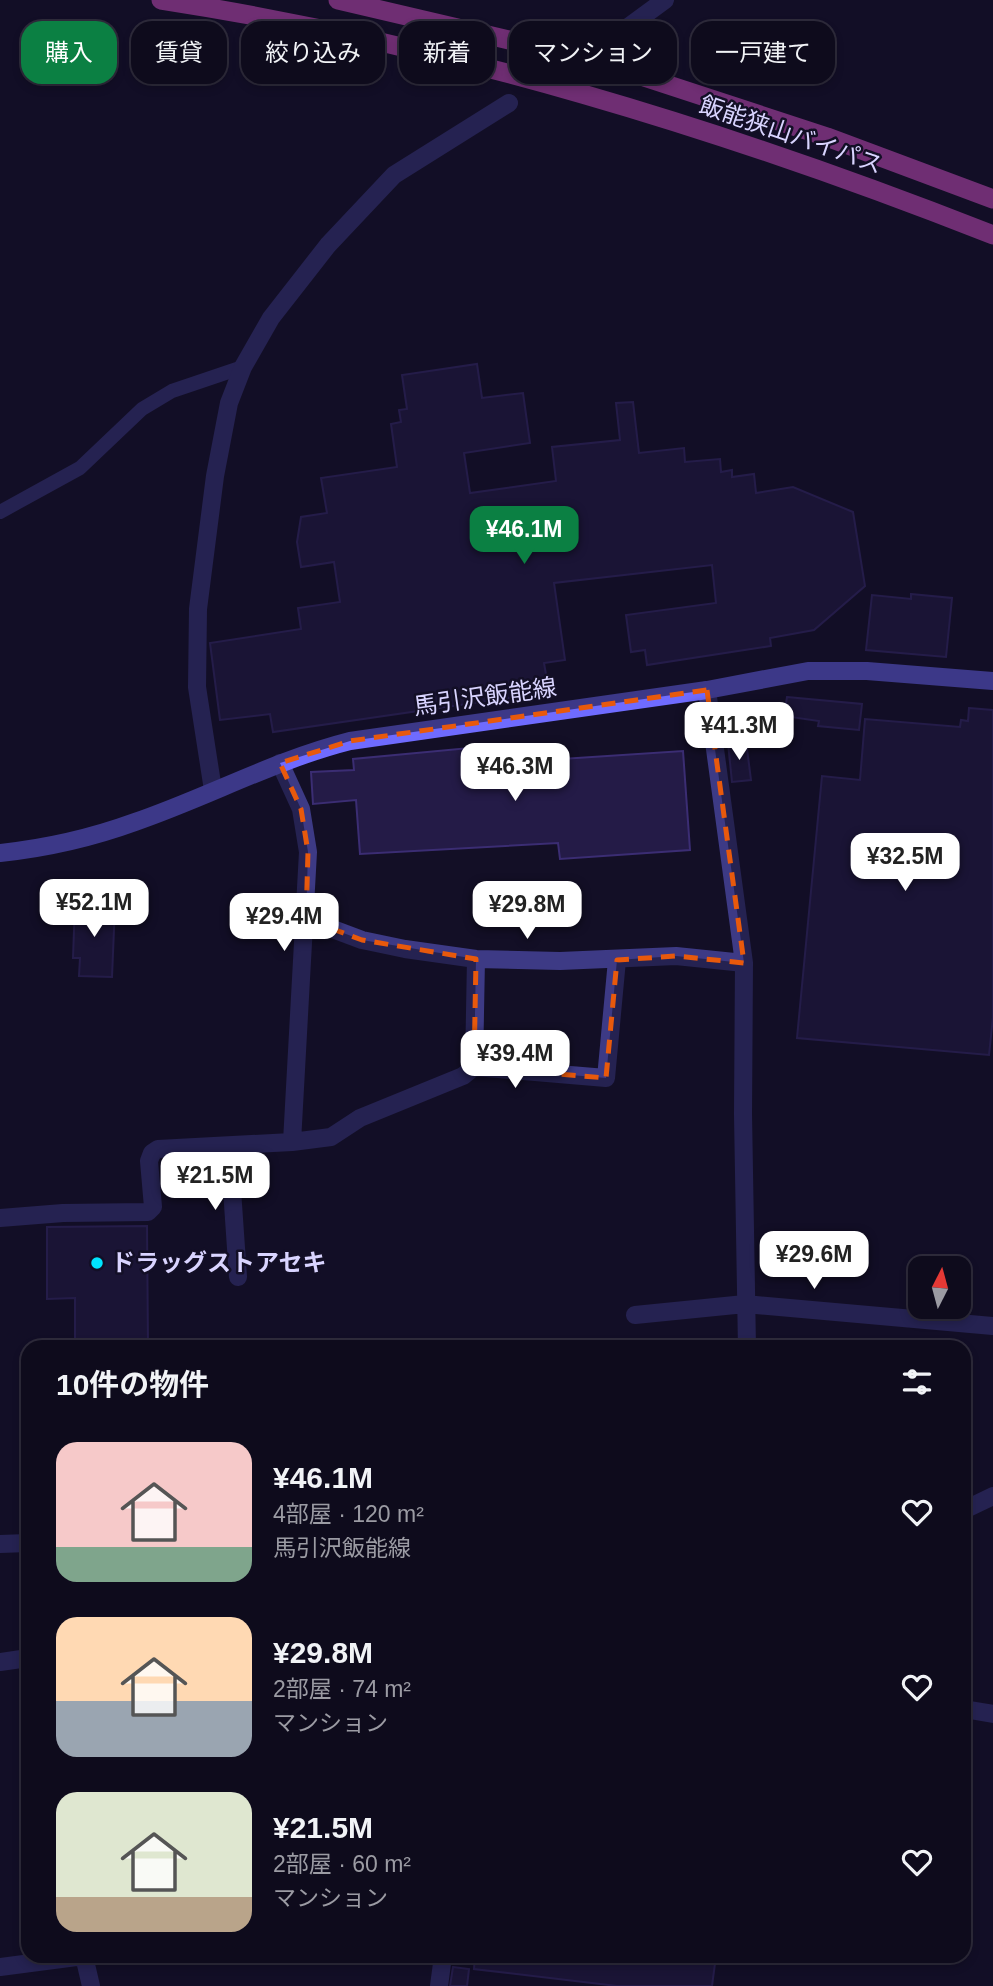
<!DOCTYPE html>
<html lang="ja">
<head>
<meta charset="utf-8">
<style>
  body { margin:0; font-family:Arial,"Noto Sans JP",sans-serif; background:#171425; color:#f1f3f6; height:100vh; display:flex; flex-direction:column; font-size:26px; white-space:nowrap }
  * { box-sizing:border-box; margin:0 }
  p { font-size:23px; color:#9b9ba3 }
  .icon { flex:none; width:38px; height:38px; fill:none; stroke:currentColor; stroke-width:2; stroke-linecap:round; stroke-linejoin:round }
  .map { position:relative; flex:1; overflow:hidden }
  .sheet { position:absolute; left:21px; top:1340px; width:950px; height:623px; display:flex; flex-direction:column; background:#0e0b1c; border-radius:21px; box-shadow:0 4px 10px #0003,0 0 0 2px #2e2b3b }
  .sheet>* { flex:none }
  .banner { position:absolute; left:21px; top:21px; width:952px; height:63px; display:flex; gap:14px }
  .needle { width:46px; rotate:6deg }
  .controls { position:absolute; left:908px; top:1256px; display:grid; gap:14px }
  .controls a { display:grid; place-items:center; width:63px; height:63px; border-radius:14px; background:#0e0b1c; box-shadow:0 4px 10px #0003,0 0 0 2px #2e2b3b; font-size:35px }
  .price { position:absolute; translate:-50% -60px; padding:0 16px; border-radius:14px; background:#fff; color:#222; font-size:23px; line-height:46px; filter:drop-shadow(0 2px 4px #0008) }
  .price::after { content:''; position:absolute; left:50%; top:42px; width:21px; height:16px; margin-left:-10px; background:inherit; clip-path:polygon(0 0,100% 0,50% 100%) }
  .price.selected { background:#0b8043; color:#fff }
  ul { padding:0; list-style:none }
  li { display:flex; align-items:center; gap:21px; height:175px; padding:0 35px }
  li span { display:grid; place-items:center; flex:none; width:196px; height:140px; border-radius:21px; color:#555 }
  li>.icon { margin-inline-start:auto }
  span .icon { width:84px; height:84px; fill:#fffc; stroke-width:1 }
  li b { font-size:30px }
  h2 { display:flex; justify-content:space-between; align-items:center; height:84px; padding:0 35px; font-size:30px }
  .chip { padding:0 24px; border-radius:21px; background:#0e0b1c; box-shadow:0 4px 10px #0003,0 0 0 2px #2e2b3b; font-size:24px; line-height:63px }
  .chip.selected { background:#0b8043; color:#fff }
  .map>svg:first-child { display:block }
  .building { fill:#241b47; stroke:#3b2d73; stroke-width:2 }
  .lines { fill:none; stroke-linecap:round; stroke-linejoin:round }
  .service { stroke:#3d3a85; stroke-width:14 }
  .minor { stroke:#3d3a85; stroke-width:18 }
  .tertiary { stroke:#3d3a85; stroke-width:18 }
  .secondary { stroke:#6f6bff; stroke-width:18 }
  .trunk { stroke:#e055d1; stroke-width:19 }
  .marked { fill:none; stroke:#e8590c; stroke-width:5; stroke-dasharray:14 9; stroke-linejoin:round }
  .poi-dot { fill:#00e5ff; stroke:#130f26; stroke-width:2.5 }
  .labels { text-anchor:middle; stroke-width:5; stroke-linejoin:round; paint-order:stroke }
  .street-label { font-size:24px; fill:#d9d4ff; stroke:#130f26 }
  .poi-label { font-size:24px; font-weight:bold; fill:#d9d4ff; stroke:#130f26; text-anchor:start }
</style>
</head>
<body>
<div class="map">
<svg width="993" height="1986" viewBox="0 0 993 1986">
  <rect width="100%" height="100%" fill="#130f26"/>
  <path class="building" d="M 477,364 L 482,398 L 523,393 L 530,443 L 464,453 L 470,493 L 556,481 L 552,447 L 620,440 L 616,403 L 633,402 L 639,453 L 684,448 L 685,462 L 720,459 L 721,472 L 732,470 L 732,477 L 754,474 L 756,493 L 793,487 L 853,512 L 865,586 L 814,630 L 770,638 L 771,646 L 647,665 L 645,650 L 631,652 L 626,615 L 716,603 L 712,565 L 554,583 L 565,660 L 544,663 L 549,692 L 273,732 L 270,714 L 220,720 L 210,643 L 301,629 L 298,608 L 340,602 L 334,562 L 301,567 L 297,542 L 301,517 L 327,513 L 321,478 L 397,467 L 391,424 L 401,422 L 399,410 L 407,409 L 402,375 Z
    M 911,594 L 952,598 L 946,657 L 866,650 L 872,595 L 911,599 Z
    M 787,697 L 862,704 L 859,730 L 818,726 L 819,721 L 784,716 Z
    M 969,708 L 993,710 L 993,1017 L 989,1055 L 797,1038 L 822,776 L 860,780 L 865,719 L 960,727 L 961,720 L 968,721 Z
    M 746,741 L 751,780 L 732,782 L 728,743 Z
    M 469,748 L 470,765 L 683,751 L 690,850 L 560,859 L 558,843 L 360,854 L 356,800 L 313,804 L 311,772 L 354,770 L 353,759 Z
    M 75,903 L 115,905 L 112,977 L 79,976 L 80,958 L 73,958 Z
    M 147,1226 L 148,1348 L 75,1348 L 75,1298 L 47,1299 L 47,1227 Z
    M 475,1956 L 716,1956 L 712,1986 L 617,1986 L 474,1969 Z
    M 453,1967 L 469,1969 L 467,1986 L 450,1986 Z"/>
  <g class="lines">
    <path class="service" d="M 0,512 L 80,468 L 142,409 L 172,391 L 243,367"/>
    <path class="minor" d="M 586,58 L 665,0
      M 707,690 L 744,963 L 743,1114 L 747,1348
      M 280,763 L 301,809 L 308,852 L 292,1142
      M 213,790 L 197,687 L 198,609 L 215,476 L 229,403 L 243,367 L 271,318 L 328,245 L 394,175 L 509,103
      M 306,919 L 362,940 L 405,949 L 476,959 L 560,961 L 676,956 L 744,963
      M 474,1067 L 476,959
      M 229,1146 L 238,1277
      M 0,1218 L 63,1213 L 148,1212 L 153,1207 L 149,1161 L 152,1153 L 158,1149 L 292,1142 L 331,1137 L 360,1118 L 463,1076 L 474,1067 L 606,1078 L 617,960
      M 635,1315 L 745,1304 L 993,1326
      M 964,1510 L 993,1496
      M 0,1544 L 28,1543
      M 0,1967 L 84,1956 L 91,1986
      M 439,1986 L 443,1956"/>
    <path class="tertiary" d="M 0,1662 L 28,1658
      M 964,1709 L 993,1714"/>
    <path class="secondary" d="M 0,853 C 47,848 91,838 135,822 C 208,797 275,760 350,741 L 707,690 L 808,671 L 867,671 L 993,681"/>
    <path class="trunk" d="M 161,0 C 447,44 724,129 993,235
      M 338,0 L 586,58 L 827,137 L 993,199"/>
  </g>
  <path d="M0 0H993V1986H0ZM 707,690 L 744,963 L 676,956 L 617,960 L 606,1078 L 474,1067 L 476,959 L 362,940 L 306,919 L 308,852 L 301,809 L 280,763 L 350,741 Z" fill="#130f26" fill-opacity=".55" fill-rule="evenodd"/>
  <path class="marked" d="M 707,690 L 744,963 L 676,956 L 617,960 L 606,1078 L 474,1067 L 476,959 L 362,940 L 306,919 L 308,852 L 301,809 L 280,763 L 350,741 Z"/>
  <circle class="poi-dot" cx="97" cy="1263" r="7"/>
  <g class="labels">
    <g class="street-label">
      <text transform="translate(791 135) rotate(19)" y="8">飯能狭山バイパス</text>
      <text transform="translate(485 697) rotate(-8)" y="8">馬引沢飯能線</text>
    </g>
    <g class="poi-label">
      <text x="111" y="1271">ドラッグストアセキ</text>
    </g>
  </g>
</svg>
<div class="controls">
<a><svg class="needle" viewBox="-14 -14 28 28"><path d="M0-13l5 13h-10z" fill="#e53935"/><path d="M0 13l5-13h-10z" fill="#9b9ba3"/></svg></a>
</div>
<b class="price selected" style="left:524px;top:566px">¥46.1M</b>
<b class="price" style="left:739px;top:762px">¥41.3M</b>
<b class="price" style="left:515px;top:803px">¥46.3M</b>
<b class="price" style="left:905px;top:893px">¥32.5M</b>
<b class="price" style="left:94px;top:939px">¥52.1M</b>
<b class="price" style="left:527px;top:941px">¥29.8M</b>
<b class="price" style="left:284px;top:953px">¥29.4M</b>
<b class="price" style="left:515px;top:1090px">¥39.4M</b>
<b class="price" style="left:215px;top:1212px">¥21.5M</b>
<b class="price" style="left:814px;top:1291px">¥29.6M</b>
<div class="banner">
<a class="chip selected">購入</a>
<a class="chip">賃貸</a>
<a class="chip">絞り込み</a>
<a class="chip">新着</a>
<a class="chip">マンション</a>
<a class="chip">一戸建て</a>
</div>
<section class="sheet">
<h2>10件の物件<svg class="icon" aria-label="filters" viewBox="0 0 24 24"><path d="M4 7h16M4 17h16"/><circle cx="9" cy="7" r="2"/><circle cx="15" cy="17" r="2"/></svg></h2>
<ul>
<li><span style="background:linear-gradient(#f6c9c9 75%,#7fa58c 0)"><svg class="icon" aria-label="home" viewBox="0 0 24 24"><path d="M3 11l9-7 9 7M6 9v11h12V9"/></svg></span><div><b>¥46.1M</b><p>4部屋 · 120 m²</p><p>馬引沢飯能線</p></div><svg class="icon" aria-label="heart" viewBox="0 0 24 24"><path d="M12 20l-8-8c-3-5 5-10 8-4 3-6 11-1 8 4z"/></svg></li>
<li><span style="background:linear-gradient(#ffd9b3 60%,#9aa5b1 0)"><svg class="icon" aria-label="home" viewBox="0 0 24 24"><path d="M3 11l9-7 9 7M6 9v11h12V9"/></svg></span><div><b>¥29.8M</b><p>2部屋 · 74 m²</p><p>マンション</p></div><svg class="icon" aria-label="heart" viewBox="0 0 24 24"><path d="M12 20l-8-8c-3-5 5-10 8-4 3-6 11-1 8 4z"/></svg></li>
<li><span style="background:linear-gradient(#dfe7d0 75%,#b9a48a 0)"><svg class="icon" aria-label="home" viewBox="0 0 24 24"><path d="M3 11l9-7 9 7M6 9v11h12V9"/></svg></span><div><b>¥21.5M</b><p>2部屋 · 60 m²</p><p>マンション</p></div><svg class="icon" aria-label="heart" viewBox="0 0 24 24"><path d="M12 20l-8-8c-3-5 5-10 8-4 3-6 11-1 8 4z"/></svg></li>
</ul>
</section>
</div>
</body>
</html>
